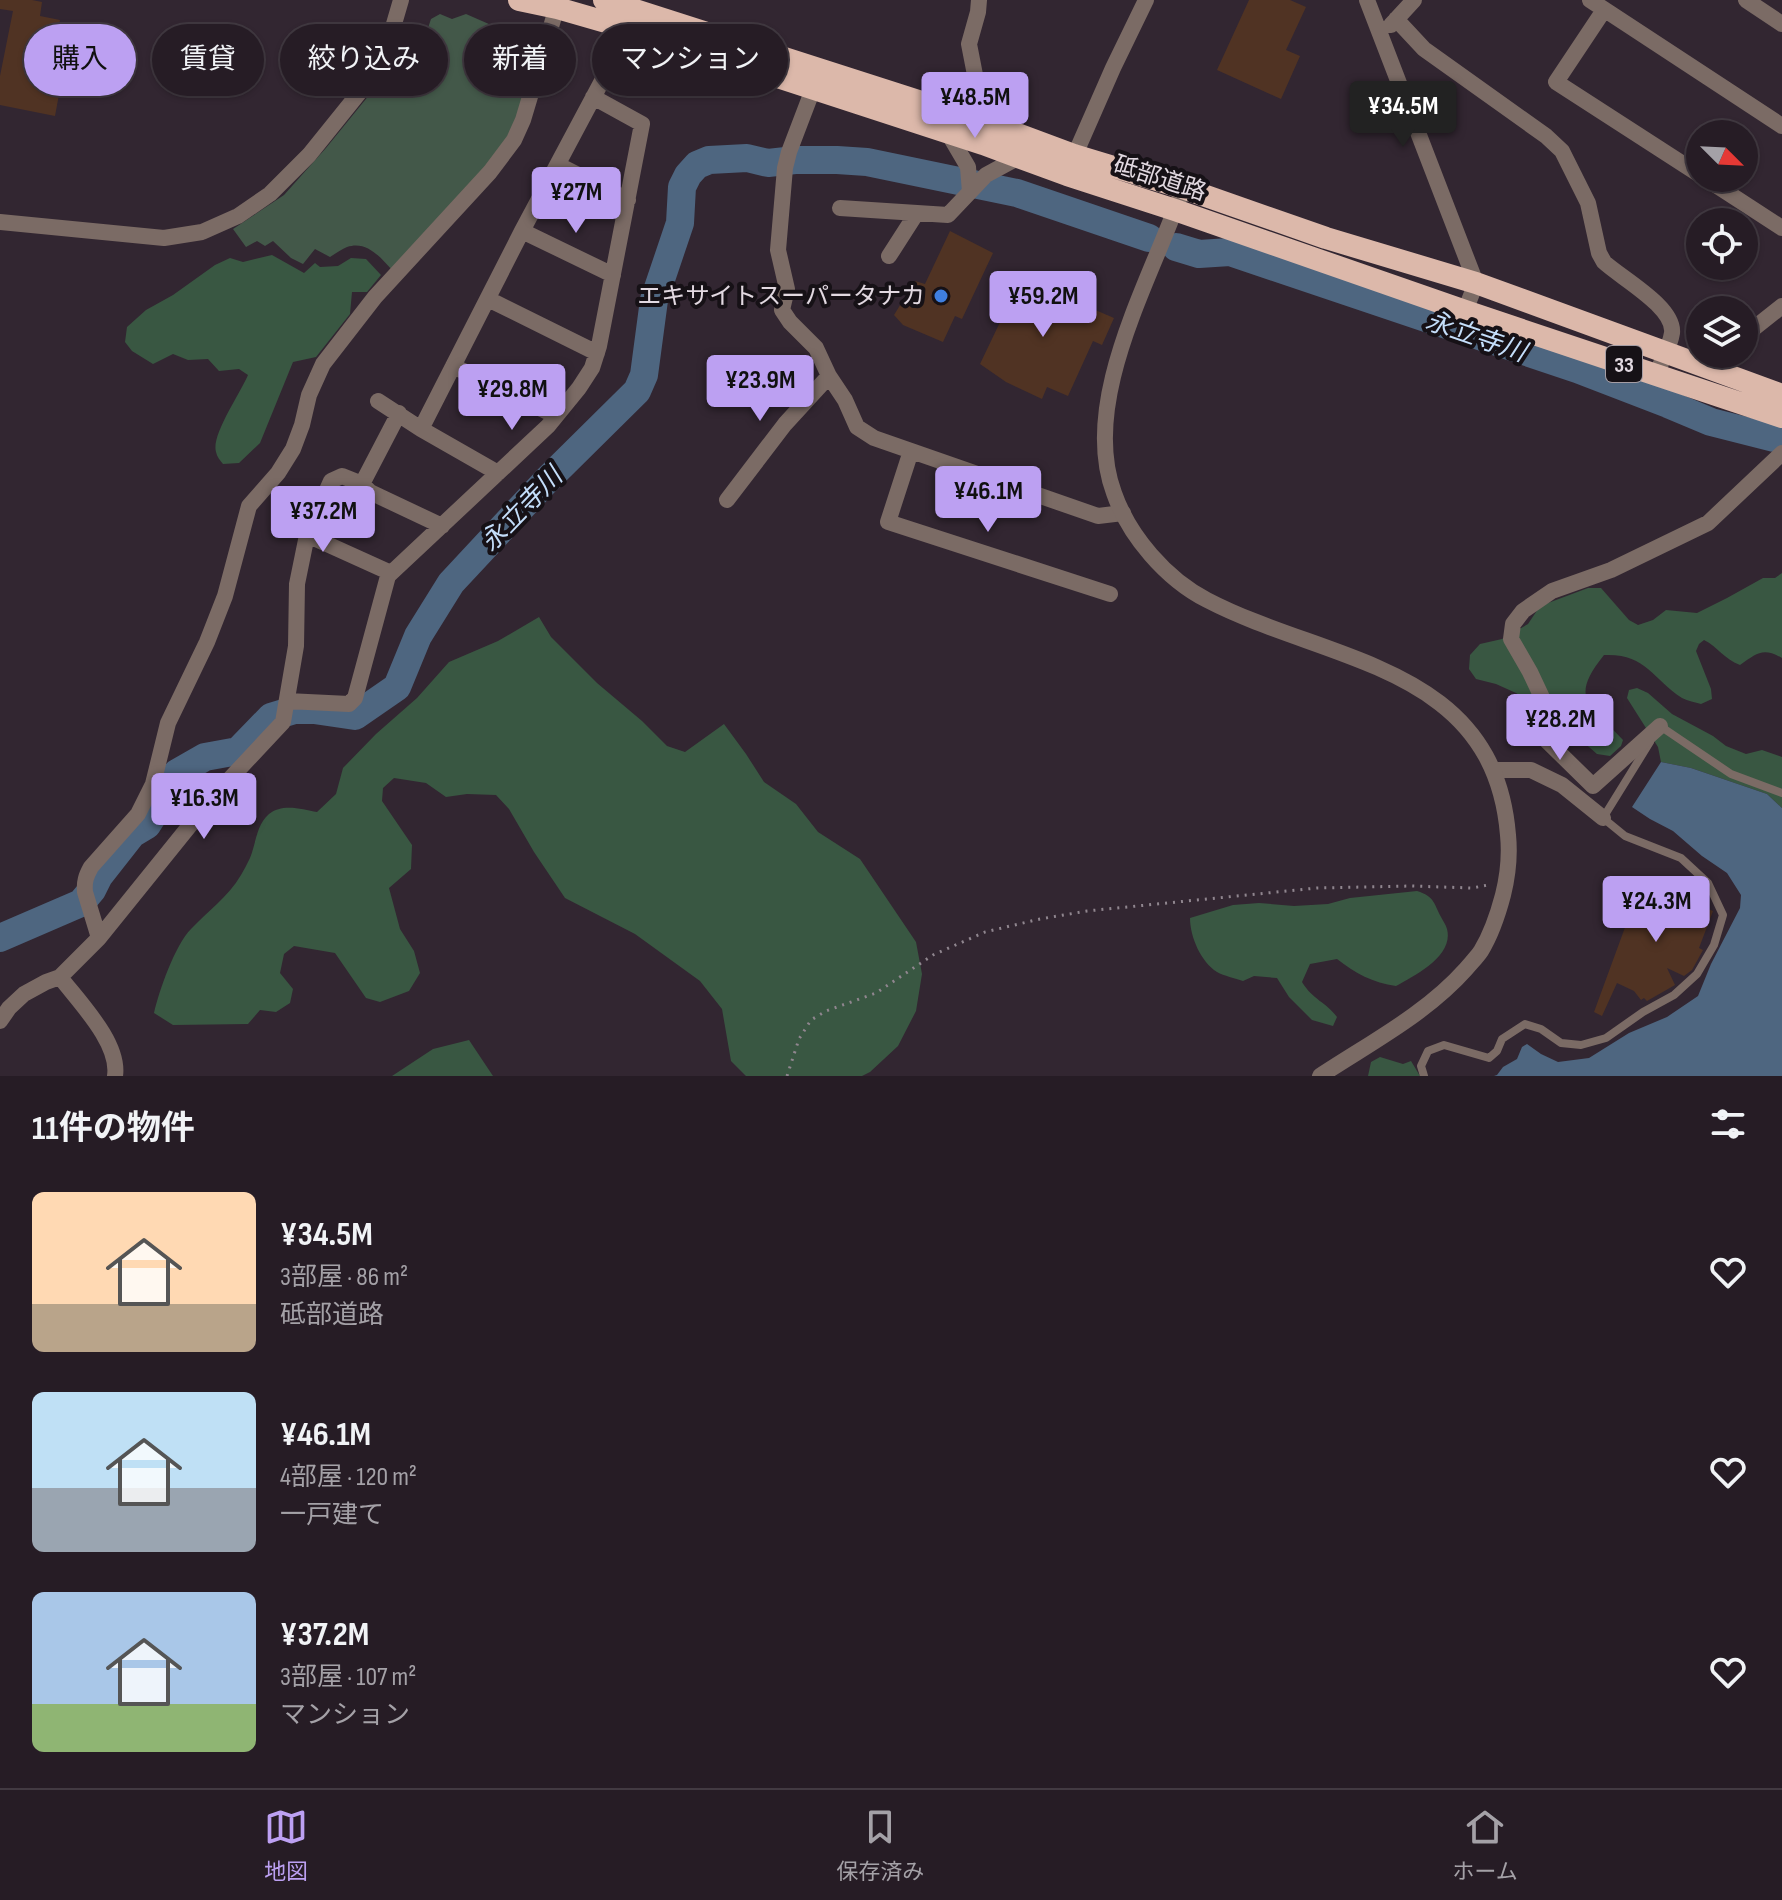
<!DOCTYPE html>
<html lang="ja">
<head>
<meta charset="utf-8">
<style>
  body { margin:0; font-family:"Sofia Sans Condensed","Noto Sans JP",sans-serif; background:#322932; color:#f1f3f6; height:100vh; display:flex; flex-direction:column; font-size:30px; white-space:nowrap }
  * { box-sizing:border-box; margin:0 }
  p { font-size:26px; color:#a4a1a7 }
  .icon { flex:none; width:44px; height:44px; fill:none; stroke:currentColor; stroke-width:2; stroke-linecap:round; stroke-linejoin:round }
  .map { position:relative; height:1076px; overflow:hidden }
  .drawer { display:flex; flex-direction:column; background:#261c25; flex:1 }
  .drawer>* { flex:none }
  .guide { position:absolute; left:24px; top:24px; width:800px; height:72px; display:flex; gap:16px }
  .needle { width:52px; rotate:114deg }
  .controls { position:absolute; left:1686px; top:120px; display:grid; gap:16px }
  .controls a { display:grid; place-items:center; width:72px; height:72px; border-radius:50%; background:#261c25; box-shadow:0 2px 6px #0004,0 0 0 2px #423a42; font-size:40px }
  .price { position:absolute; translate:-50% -68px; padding:0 18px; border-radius:8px; background:#bca0f2; color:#111; font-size:26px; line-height:52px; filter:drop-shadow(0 2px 4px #0008) }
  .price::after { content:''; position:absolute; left:50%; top:48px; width:24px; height:18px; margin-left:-12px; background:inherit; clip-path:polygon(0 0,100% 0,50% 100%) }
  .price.selected { background:#222; color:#fff }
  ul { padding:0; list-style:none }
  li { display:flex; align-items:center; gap:24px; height:200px; padding:0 32px }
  li span { display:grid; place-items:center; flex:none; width:224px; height:160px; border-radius:12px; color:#555 }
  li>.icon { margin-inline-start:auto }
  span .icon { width:96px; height:96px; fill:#fffc; stroke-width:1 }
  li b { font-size:34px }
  h2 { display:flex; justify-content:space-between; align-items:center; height:96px; padding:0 32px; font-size:34px }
  .chip { padding:0 28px; border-radius:36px; background:#261c25; box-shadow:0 2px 6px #0004,0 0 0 2px #423a42; font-size:28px; line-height:72px }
  .chip.selected { background:#bca0f2; color:#111 }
  .menu { display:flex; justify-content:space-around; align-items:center; height:112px; border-top:2px solid #423a42; background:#261c25; font-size:22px; color:#a4a1a7 }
  .menu a { display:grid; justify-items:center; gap:4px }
  .menu .selected { color:#bca0f2 }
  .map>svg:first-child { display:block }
  .green { fill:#435849 }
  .forest { fill:#395742 }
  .water { fill:#4e6680 }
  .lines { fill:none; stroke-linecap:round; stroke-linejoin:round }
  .river { stroke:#4e6680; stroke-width:28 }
  .building { fill:#503323 }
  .path { stroke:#90868f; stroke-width:3; stroke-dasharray:2 6; stroke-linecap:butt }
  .service { stroke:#7b6b65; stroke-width:8 }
  .minor { stroke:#7b6b65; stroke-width:16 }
  .tertiary { stroke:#7b6b65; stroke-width:16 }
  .trunk { stroke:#dcb8aa; stroke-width:22 }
  .shop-dot { fill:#3f7fe0; stroke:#161116; stroke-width:3 }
  .labels { text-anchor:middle; stroke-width:8; stroke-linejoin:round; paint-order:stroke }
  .shield { fill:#161116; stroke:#a59da4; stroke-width:2 }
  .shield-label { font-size:22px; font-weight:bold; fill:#e2d9e1 }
  .street-label { font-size:24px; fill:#e2d9e1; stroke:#161116 }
  .poi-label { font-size:24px; fill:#e2d9e1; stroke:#161116; text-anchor:end }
  .water-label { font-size:26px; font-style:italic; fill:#c4defa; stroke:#161116 }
</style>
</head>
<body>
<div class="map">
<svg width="1782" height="1076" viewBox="0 0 1782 1076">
  <rect width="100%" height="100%" fill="#322631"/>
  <path class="green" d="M 440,14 L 452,19 L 466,14 L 516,36 L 535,64 L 519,119 L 486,170 L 392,270 C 381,258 367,240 347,247 C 342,249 335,254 330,257 L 315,249 L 303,264 L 291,258 L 273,241 L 265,246 L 257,241 L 246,247 L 233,229 L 284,195 L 326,148 L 383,78 L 385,69 L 411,35 L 427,31 L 431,19 Z"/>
  <path class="forest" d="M 272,255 L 304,273 L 315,263 L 320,267 L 338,266 L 351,258 L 366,259 L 381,275 L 367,292 L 352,292 L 350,314 L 316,357 L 293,362 L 260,443 L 239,463 L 223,464 C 220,460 217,457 216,452 C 211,435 240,394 248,375 L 239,369 L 219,371 L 208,359 L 188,360 L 173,354 L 153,364 L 132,351 L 125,342 L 127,327 L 146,310 L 173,295 L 215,265 L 230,258 L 243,262 Z
    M 1782,573 L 1782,658 C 1763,647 1757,653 1740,665 C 1724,659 1718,647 1704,640 L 1699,644 L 1696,651 L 1711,689 L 1712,699 L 1701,704 C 1695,702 1688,701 1682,698 C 1652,678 1645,653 1604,655 C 1567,701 1592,705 1623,740 L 1621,746 L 1610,756 L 1597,754 L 1558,720 L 1516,693 L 1496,684 L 1476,679 L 1469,669 L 1470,655 L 1480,644 L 1502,639 L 1528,624 L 1540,606 L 1588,588 L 1601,588 L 1629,620 L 1638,625 L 1653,620 L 1666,610 L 1697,613 L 1727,598 L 1763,578 L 1775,578 Z
    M 539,617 L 551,637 L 597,683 L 642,721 L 667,746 L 685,752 L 724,724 L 746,754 L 764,782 L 796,804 L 818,832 L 860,859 L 916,942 L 922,974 L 916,1011 L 898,1046 L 870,1072 L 862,1076 L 746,1076 L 731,1061 L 722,1009 L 700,981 L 635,934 L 565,898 L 534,852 L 509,809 L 496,795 L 467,794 L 446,797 L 426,783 L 394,778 L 383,788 L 382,801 L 412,845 L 411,869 L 389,888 L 400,929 L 414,951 L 420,973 L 409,991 L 380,1002 L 366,998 L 335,953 L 294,946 L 284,954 L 280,973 L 293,989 L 290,1003 L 276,1012 L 260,1010 L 248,1024 L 173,1025 L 154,1013 C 159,991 175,945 191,929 C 208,911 228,897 241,875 C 244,870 247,864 250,858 C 256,844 256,825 269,814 C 282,803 302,809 317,812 L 336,794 L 343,768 L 376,734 L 417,698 L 449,662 L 498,641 Z
    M 1637,688 L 1648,693 L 1672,714 L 1713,736 L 1726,746 L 1746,754 L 1762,750 L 1782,757 L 1782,808 L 1767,794 L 1691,768 L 1661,762 L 1658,747 L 1627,698 L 1629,690 Z
    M 1417,891 C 1435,897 1433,902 1441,917 C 1443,921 1446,925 1447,929 C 1454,956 1415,975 1396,986 C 1373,983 1355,973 1337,959 L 1310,964 L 1302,982 C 1313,1000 1326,1002 1337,1017 L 1333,1026 L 1312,1020 L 1289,997 L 1277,978 L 1254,976 L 1243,981 C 1235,978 1224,976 1217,972 C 1201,962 1190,937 1190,918 L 1233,905 L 1259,903 L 1294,906 L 1328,904 L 1350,898 Z
    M 469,1040 L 493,1076 L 392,1076 L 433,1049 Z
    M 1380,1057 L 1403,1064 L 1411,1061 L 1420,1076 L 1368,1076 L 1371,1062 Z"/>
  <path class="water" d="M 1661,762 L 1691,768 L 1767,794 L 1782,808 L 1782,1076 L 1494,1076 L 1497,1075 L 1503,1067 L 1517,1059 L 1522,1047 L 1527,1044 L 1541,1054 L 1558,1062 L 1589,1058 L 1629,1033 L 1667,1017 L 1698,996 L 1711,964 L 1740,908 L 1741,895 L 1727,873 L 1702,856 L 1673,831 L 1650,819 L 1632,807 Z"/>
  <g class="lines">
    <path class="river" d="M 1176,247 L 1199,254 L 1230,252 L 1577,369 L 1668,404 L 1711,422 L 1774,438
      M 0,938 L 81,903 L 92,890 L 99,876 L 132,834 L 147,825 L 154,814 L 157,796 L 177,773 L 205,757 L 238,751 L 271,717 L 294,710 L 314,710 L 355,716 L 397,687 L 418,636 L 451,583 L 546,481 L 637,391 L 644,375 L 654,300 L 680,223 L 682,187 L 688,175 L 697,165 L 709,160 L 747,158 L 768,163 L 795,160 L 837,160 L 867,162 L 1017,193 L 1149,238"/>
  </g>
  <path class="building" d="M 0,0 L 32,0 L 42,2 L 40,16 L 60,20 L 55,43 L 68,46 L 55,116 L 0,105 L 0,76 L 13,11 L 0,9 Z
    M 1249,0 L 1290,0 L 1306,7 L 1286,50 L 1300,56 L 1281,99 L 1217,70 Z
    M 950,231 L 993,253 L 962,319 L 955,316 L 943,342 L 903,325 L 894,315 L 915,281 L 925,284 Z
    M 1018,275 L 1066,295 L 1065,297 L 1114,318 L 1102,345 L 1093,341 L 1068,396 L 1047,387 L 1042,399 L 1006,382 L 980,364 L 1013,295 L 1010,294 Z
    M 1642,881 L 1713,911 L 1699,948 L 1703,950 L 1692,970 L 1684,976 L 1667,968 L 1675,985 L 1647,1001 L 1644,998 L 1641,1000 L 1634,991 L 1617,983 L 1602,1016 L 1594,1012 Z"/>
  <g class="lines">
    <path class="path" d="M 787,1076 L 799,1039 L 811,1020 L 826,1011 L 876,993 L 933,955 L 985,932 L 1040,919 L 1087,911 L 1317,888 L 1411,886 L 1472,888 L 1488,885"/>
    <path class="service" d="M 1659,727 L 1660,726 L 1731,774 L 1782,793
      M 1424,1076 L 1421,1066 L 1428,1051 L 1444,1045 L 1489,1058 L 1497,1051 L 1502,1039 L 1525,1024 L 1541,1029 L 1561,1043 L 1581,1045 L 1606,1038 L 1643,1012 L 1674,995 L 1697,974 L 1714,945 L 1723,915 L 1708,883 L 1681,858 L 1625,836 L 1603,818 L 1650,742"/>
    <path class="minor" d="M 979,0 L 978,12 L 969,44 L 976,80 L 990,124 L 988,130
      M 1367,0 L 1476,283 L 1465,311
      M 1590,0 L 1782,126
      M 1746,0 L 1782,24
      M 1604,10 L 1556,82 L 1700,175
      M 1396,19 L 1424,49 L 1546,136 L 1562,151 L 1588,203 L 1599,253 L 1604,262 C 1621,278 1675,307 1672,333 C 1670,347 1661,362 1656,375
      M 1391,25 L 1414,0
      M 813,89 L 789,152 L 785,168 L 778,250 L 787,289 L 782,310 L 790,322 L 816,348 L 829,376 L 845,400 L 857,427 L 874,438 L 1098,516 L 1123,513
      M 948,133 L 968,167 L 970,192
      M 558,165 L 628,200
      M 1070,166 L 1113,68 L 1146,0
      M 1705,178 L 1782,228
      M 840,208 L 948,215 L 986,175 L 1019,157
      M 0,222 L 164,238 L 202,232 L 238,216 L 270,194 L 309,155 L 363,88 L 389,41 L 401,0
      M 522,231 L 613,275
      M 889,256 L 916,214
      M 488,299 L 597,353
      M 1744,351 L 1753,329 L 1782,306
      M 453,366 L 556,416
      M 378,401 L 421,429 L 498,473
      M 421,429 L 522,231 L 635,19
      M 911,451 L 888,522 L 1110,594
      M 362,484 L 399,413
      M 727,500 L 785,424 L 829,376
      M 307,535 L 391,573
      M 287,701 L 349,704 L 355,698 L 388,576 L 548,426 L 579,388 L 592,368 L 599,346 L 642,124 L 593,97
      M 1660,726 L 1593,786 L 1542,736 L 1545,704 L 1530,672 L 1511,639 L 1513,624 L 1523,611 L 1552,591 L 1611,570 L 1708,523 L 1782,453
      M 1494,770 L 1531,770 L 1562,785 L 1603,818
      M 99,938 L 85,892 C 84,882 86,876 91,867 L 138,814 L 153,784 L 168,723 L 207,642 L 225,596 L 249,506 L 278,473 L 293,449 L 302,425 L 309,395 L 323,364 L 375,297 L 490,172 L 514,140 L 523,120 L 559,0
      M 60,977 C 79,1002 120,1043 115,1076
      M 0,1021 L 9,1008 L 24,994 L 46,982 L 60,977 L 99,938 L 212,798 L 283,722 L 296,646 L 297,584 L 307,535 L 331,481 L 342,476 L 362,484 L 370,492 L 442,526"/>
    <path class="tertiary" d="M 1183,188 C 1153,277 1079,399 1114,493 C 1129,536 1166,579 1207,600 C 1328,663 1494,664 1508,835 C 1510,855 1508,875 1503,895 C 1498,914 1492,933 1481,951 C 1477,957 1471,963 1466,969 C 1426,1014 1370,1043 1320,1076"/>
    <path class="trunk" d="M 519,0 L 557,8 L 630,29 L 983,144 L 1067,175 L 1175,210 L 1465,311 L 1782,417
      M 604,0 L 990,124 L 1074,155 L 1183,188 L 1326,238 L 1476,283 L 1782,395"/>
  </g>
  <circle class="shop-dot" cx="941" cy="296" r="8"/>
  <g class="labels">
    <rect class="shield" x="1606" y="346" width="36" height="36" rx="6"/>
    <g class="shield-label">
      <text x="1624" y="372">33</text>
    </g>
    <g class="street-label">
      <text transform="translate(1160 178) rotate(18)" y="8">砥部道路</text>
    </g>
    <g class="poi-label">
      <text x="925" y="304">エキサイトスーパータナカ</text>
    </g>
    <g class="water-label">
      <text transform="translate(1476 336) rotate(19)" y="9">永立寺川</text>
      <text transform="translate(521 509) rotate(-46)" y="9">永立寺川</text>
    </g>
  </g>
</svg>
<div class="controls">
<a><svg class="needle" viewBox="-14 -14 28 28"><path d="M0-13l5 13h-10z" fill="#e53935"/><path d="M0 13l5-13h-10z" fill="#a4a1a7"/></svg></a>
<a><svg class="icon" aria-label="locate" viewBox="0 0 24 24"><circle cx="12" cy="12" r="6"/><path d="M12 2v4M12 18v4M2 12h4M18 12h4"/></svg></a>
<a><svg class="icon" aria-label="layers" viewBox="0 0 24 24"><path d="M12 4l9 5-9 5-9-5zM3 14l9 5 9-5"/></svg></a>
</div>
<b class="price" style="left:975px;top:140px">¥48.5M</b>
<b class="price selected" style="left:1403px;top:149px">¥34.5M</b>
<b class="price" style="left:576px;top:235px">¥27M</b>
<b class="price" style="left:1043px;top:339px">¥59.2M</b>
<b class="price" style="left:760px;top:423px">¥23.9M</b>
<b class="price" style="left:512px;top:432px">¥29.8M</b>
<b class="price" style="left:988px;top:534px">¥46.1M</b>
<b class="price" style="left:323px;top:554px">¥37.2M</b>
<b class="price" style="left:1560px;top:762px">¥28.2M</b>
<b class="price" style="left:204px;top:841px">¥16.3M</b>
<b class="price" style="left:1656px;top:944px">¥24.3M</b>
<div class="guide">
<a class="chip selected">購入</a>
<a class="chip">賃貸</a>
<a class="chip">絞り込み</a>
<a class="chip">新着</a>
<a class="chip">マンション</a>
</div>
</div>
<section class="drawer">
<h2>11件の物件<svg class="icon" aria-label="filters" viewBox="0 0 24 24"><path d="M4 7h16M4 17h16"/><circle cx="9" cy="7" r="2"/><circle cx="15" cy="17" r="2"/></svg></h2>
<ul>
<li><span style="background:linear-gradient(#ffd9b3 70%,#b9a48a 0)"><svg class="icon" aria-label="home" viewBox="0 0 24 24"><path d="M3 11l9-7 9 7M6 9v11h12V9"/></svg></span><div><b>¥34.5M</b><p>3部屋 · 86 m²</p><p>砥部道路</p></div><svg class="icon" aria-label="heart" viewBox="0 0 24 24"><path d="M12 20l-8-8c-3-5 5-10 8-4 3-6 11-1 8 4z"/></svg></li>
<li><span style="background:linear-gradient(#bfe0f5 60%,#9aa5b1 0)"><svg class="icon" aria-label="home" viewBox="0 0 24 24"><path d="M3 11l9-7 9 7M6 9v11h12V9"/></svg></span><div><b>¥46.1M</b><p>4部屋 · 120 m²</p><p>一戸建て</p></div><svg class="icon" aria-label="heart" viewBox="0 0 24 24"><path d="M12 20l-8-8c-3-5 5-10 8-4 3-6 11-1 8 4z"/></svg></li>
<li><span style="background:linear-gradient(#a9c7e8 70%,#8fb573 0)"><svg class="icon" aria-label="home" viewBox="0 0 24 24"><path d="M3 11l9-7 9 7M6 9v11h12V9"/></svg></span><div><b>¥37.2M</b><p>3部屋 · 107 m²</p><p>マンション</p></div><svg class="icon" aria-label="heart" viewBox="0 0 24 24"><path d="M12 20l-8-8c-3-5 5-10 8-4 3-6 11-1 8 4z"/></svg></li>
</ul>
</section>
<nav class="menu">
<a class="selected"><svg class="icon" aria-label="map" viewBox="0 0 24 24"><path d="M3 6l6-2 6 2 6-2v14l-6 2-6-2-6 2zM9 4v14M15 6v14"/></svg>地図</a>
<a><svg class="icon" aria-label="saved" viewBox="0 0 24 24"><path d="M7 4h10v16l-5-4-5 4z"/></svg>保存済み</a>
<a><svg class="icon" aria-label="home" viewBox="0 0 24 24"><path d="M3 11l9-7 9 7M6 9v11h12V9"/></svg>ホーム</a>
</nav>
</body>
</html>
